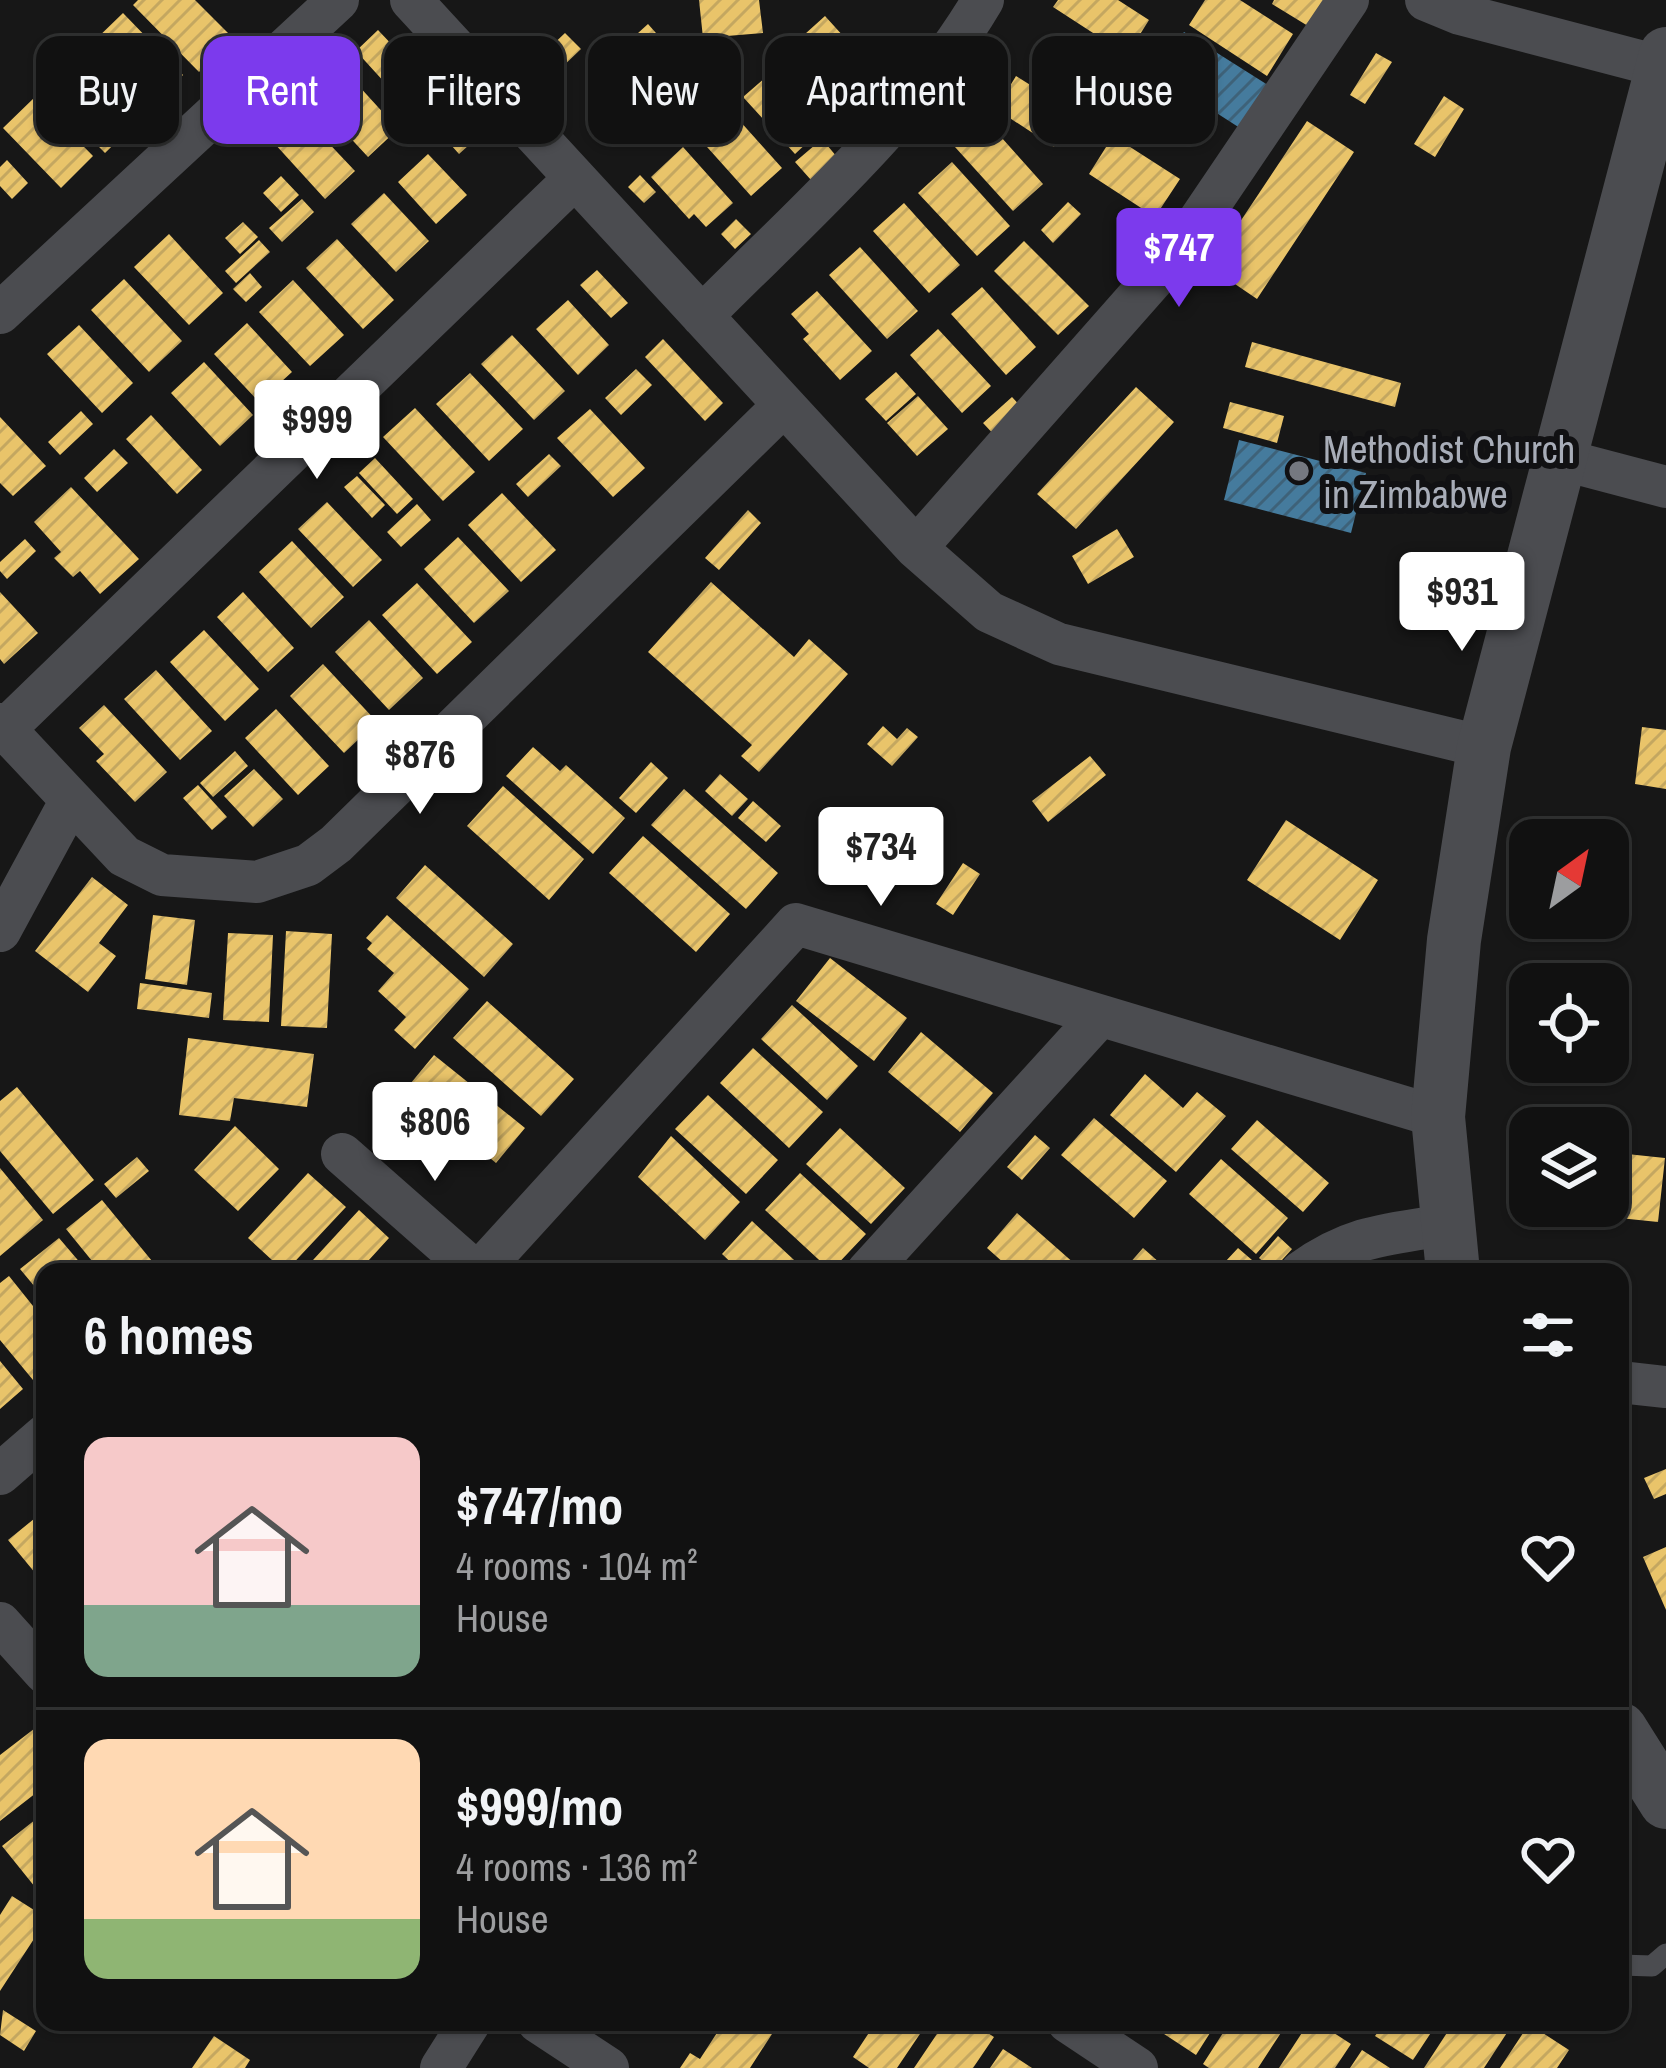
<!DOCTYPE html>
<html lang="en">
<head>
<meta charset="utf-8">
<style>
  body { margin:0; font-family:"Archivo Narrow",sans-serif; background:#1a1a1a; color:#f1f3f6; height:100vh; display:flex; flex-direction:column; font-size:45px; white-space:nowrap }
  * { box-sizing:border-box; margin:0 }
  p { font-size:39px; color:#9c9d9f }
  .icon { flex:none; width:66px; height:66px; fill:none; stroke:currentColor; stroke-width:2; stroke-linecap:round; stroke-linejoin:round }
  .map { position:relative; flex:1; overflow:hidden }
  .panel { position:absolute; left:36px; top:1263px; width:1593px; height:768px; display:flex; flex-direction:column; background:#111; border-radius:24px; box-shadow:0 3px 9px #0004,0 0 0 3px #303131 }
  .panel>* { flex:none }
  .guide { position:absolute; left:36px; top:36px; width:1596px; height:108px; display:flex; gap:24px }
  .needle { width:78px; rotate:33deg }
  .tools { position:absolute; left:1509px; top:819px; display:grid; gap:24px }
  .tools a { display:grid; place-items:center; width:120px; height:120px; border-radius:24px; background:#111; box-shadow:0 3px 9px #0004,0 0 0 3px #303131; font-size:60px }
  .price { position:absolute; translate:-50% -102px; padding:0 27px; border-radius:12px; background:#fff; color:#222; font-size:39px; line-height:78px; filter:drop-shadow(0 3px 6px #0008) }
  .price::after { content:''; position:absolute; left:50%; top:72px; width:36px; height:27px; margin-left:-18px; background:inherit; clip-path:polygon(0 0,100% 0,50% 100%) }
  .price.current { background:#7c3aed; color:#fff }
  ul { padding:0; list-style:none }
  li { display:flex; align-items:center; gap:36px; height:300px; padding:0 48px }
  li+li { border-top:3px solid #303131 }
  li span { display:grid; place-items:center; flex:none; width:336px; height:240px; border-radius:24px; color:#555 }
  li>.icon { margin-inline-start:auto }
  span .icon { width:144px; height:144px; fill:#fffc; stroke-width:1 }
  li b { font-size:51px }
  h2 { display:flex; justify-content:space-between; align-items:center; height:144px; padding:0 48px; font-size:51px }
  .pill { padding:0 42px; border-radius:24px; background:#111; box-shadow:0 3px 9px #0004,0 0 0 3px #303131; font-size:42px; line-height:108px }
  .pill.current { background:#7c3aed; color:#fff }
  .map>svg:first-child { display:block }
  .homes { fill:url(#homes-hatch) }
  .public { fill:url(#public-hatch) }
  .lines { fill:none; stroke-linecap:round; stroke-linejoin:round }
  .service { stroke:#4b4c50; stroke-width:21 }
  .minor { stroke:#4b4c50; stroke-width:42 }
  .tertiary { stroke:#4b4c50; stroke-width:54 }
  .poi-dot { fill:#757880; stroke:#111113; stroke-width:4.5 }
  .labels { text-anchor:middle; stroke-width:12; stroke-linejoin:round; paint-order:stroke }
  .poi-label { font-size:39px; fill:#a8adb8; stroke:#111113; text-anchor:start }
</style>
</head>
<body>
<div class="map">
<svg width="1666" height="2068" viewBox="0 0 1666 2068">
  <defs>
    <pattern id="homes-hatch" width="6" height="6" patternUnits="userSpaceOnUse" patternTransform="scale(3)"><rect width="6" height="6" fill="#e9c46a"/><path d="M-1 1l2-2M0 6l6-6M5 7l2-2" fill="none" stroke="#c4a760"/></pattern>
    <pattern id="public-hatch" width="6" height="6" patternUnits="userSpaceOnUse" patternTransform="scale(3)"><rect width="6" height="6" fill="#457b9d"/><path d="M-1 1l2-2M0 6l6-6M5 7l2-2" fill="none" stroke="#3e6279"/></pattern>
  </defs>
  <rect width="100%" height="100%" fill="#171717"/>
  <path class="homes" d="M 138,0 L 195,0 L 233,38 L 199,72 L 133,5 Z
    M 699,0 L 759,0 L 763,33 L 703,38 Z
    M 1058,0 L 1118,0 L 1149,20 L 1127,55 L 1053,7 Z
    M 1205,0 L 1240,0 L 1293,34 L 1267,76 L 1189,25 Z
    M 1274,0 L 1325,0 L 1308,26 L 1272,4 Z
    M 123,13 L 183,75 L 150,107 L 90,45 Z
    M 825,16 L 884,81 L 854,107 L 795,43 Z
    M 648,24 L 702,85 L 670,112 L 617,52 Z
    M 378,30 L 396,49 L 409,38 L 451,84 L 416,117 L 356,51 Z
    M 565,33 L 581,49 L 559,70 L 543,54 Z
    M 795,48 L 820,75 L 807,87 L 782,60 Z
    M 80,53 L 143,116 L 105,153 L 42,89 Z
    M 1376,53 L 1392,62 L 1365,104 L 1350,95 Z
    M 1099,59 L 1115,70 L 1093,105 L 1076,95 Z
    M 773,71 L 823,128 L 795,154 L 743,97 Z
    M 347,73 L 398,129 L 368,157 L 317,102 Z
    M 1016,76 L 1075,113 L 1054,147 L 996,109 Z
    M 1145,81 L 1163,93 L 1138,133 L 1119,121 Z
    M 1444,96 L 1464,109 L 1435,157 L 1414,144 Z
    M 35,97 L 93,156 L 61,188 L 3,128 Z
    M 473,109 L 489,127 L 459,154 L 443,136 Z
    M 730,110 L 782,168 L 751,196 L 699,138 Z
    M 303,116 L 355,171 L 325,199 L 274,143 Z
    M 985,119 L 1043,184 L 1013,211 L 955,147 Z
    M 1307,121 L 1354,152 L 1257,299 L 1210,267 Z
    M 1113,136 L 1180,179 L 1155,217 L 1089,174 Z
    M 822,139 L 837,157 L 811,180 L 795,162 Z
    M 683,147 L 733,203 L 706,227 L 694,214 L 689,219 L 651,177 Z
    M 428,154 L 467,195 L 436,224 L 398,182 Z
    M 7,160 L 28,183 L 12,199 L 0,186 L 0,167 Z
    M 952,162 L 1010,226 L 977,256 L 918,193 Z
    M 640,175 L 656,192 L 644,203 L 628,187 Z
    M 281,176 L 299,195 L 281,212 L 263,193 Z
    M 384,193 L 429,241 L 396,272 L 351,224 Z
    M 302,199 L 314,212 L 282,242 L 269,228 Z
    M 1068,202 L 1081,214 L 1053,243 L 1041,230 Z
    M 904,203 L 960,265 L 929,293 L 873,231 Z
    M 736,219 L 751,234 L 735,249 L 721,234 Z
    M 243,222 L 258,237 L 240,254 L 225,238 Z
    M 169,234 L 223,293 L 189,325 L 134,267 Z
    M 337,239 L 394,300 L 363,329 L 306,268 Z
    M 259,240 L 270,252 L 236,283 L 225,271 Z
    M 1024,241 L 1089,306 L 1058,335 L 994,271 Z
    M 860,247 L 918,311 L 887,339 L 829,275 Z
    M 597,270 L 628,303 L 611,318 L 580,285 Z
    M 250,273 L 262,287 L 246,302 L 233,289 Z
    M 124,279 L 182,341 L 149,372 L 91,310 Z
    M 293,280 L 344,335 L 310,366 L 259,312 Z
    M 982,287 L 1036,347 L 1006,375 L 951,314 Z
    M 817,291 L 872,351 L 840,380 L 803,339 L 809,334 L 791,314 Z
    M 568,300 L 609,345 L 578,375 L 536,329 Z
    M 247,323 L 292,372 L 259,402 L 214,354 Z
    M 79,325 L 133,383 L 102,413 L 47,354 Z
    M 938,329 L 991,386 L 962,413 L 910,355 Z
    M 512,335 L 565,391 L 534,420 L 481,364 Z
    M 663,339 L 723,403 L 705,421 L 645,357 Z
    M 1252,342 L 1401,383 L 1395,407 L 1245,367 Z
    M 204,362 L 253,415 L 220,446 L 171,393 Z
    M 636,369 L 652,385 L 621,415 L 605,398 Z
    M 896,372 L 916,394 L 886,421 L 865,399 Z
    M 470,373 L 523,429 L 489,461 L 436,404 Z
    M 1136,387 L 1174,422 L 1076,529 L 1037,494 Z
    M 918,396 L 948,429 L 917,456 L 887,423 Z
    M 1012,397 L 1027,413 L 998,439 L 983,423 Z
    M 1230,402 L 1284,416 L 1277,443 L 1223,428 Z
    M 415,408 L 475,472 L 443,501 L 383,437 Z
    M 590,409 L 645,468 L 613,497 L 557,438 Z
    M 81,411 L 93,424 L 60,455 L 48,442 Z
    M 151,415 L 202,470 L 177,494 L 126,439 Z
    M 0,417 L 46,466 L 13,496 L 0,483 Z
    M 114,449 L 128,463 L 97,492 L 84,478 Z
    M 549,454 L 561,466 L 528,497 L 516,484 Z
    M 375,458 L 413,499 L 397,514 L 359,473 Z
    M 357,476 L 385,505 L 372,518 L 344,487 Z
    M 71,487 L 139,559 L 100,594 L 80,571 L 73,577 L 54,558 L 61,552 L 34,522 Z
    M 502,493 L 556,550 L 521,582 L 468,525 Z
    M 327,502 L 382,560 L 353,587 L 298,529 Z
    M 417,504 L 431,520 L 401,547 L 387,532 Z
    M 748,510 L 761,523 L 719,570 L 705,558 Z
    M 1117,529 L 1134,557 L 1088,584 L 1072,556 Z
    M 458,537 L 509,591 L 474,623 L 424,569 Z
    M 25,539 L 36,551 L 7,579 L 0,571 L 0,562 Z
    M 292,541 L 344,597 L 311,628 L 259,572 Z
    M 711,582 L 794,657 L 809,639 L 848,674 L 759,772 L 741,756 L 752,745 L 648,652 Z
    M 417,583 L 472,642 L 437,674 L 382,615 Z
    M 0,592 L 38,633 L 4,664 L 0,659 Z
    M 243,592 L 294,648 L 268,672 L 217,617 Z
    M 369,620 L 423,678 L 389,710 L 335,652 Z
    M 204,630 L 259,689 L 225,721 L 170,662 Z
    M 323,664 L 377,722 L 344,753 L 290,696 Z
    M 156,670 L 212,731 L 180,760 L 124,699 Z
    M 104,705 L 167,772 L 135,802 L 96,761 L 104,754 L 79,728 Z
    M 276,709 L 329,766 L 298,795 L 245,738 Z
    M 883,726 L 897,739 L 907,728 L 918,737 L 892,766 L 867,744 Z
    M 1642,727 L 1666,730 L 1666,789 L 1635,784 Z
    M 533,747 L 560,771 L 566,765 L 625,818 L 593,854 L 506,776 Z
    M 235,751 L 248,766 L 213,797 L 200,783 Z
    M 1090,756 L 1106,775 L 1048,822 L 1032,801 Z
    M 651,762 L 668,778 L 636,813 L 619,798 Z
    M 254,769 L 283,799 L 253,827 L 224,796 Z
    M 720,774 L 748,799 L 732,816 L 705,791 Z
    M 198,785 L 227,817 L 212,830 L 183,798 Z
    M 503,786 L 584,859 L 549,900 L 467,826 Z
    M 684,789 L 778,873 L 746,909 L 651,825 Z
    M 753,801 L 781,826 L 766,842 L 738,818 Z
    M 1286,820 L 1378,880 L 1340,940 L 1247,880 Z
    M 643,836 L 730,914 L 696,952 L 609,873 Z
    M 963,863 L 980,874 L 953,915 L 936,904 Z
    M 425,865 L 513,944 L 484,977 L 396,898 Z
    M 92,877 L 128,905 L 99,943 L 116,956 L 88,992 L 35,951 Z
    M 153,915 L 195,920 L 187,985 L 145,979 Z
    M 387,915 L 469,989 L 415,1049 L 394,1030 L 406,1017 L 378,991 L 394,973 L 367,949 L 372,943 L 366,938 Z
    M 286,931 L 332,934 L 327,1028 L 281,1026 Z
    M 228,933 L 273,935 L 269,1022 L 223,1020 Z
    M 830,958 L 907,1018 L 874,1061 L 796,1001 Z
    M 140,983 L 212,993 L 209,1018 L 137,1009 Z
    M 487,1001 L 574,1079 L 541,1116 L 453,1038 Z
    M 792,1005 L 858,1066 L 827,1100 L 761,1039 Z
    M 921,1032 L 993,1093 L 960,1132 L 888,1072 Z
    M 188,1038 L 314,1054 L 307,1107 L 234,1098 L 230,1121 L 179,1115 Z
    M 753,1048 L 823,1112 L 789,1148 L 720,1083 Z
    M 434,1055 L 525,1128 L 496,1163 L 406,1089 Z
    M 1145,1074 L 1183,1108 L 1197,1092 L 1226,1116 L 1176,1172 L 1110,1115 Z
    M 17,1087 L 94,1180 L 53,1214 L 0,1151 L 0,1101 Z
    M 708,1095 L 778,1160 L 746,1194 L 675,1129 Z
    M 1094,1118 L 1167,1181 L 1134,1218 L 1061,1155 Z
    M 1257,1120 L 1329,1183 L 1303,1212 L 1231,1149 Z
    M 235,1126 L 279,1169 L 238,1211 L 194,1170 Z
    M 840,1128 L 905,1188 L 871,1224 L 806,1164 Z
    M 1035,1135 L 1050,1148 L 1022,1180 L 1007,1167 Z
    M 671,1136 L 740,1202 L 705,1240 L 638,1177 Z
    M 1608,1152 L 1665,1158 L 1658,1222 L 1542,1210 L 1542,1206 L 1608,1206 Z
    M 137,1157 L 149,1171 L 116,1198 L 104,1184 Z
    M 1221,1159 L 1288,1218 L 1256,1254 L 1189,1194 Z
    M 0,1168 L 43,1220 L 0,1256 Z
    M 308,1173 L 346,1207 L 285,1272 L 248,1238 Z
    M 800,1173 L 866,1234 L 831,1271 L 765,1210 Z
    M 102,1200 L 161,1272 L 101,1272 L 66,1229 Z
    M 359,1210 L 389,1238 L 358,1272 L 302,1272 Z
    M 1017,1213 L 1084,1272 L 1014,1272 L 987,1248 Z
    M 752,1221 L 807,1272 L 741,1272 L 722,1254 Z
    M 1278,1236 L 1292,1249 L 1273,1270 L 1259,1258 Z
    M 59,1238 L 88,1272 L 45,1272 L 45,1299 L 20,1269 Z
    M 1143,1248 L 1170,1272 L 1122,1272 Z
    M 1238,1248 L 1266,1272 L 1237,1272 L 1225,1262 Z
    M 9,1276 L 45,1321 L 45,1371 L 33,1380 L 0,1340 L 0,1283 Z
    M 0,1361 L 23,1389 L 0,1409 Z
    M 1666,1469 L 1666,1494 L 1654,1499 L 1644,1478 Z
    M 45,1510 L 45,1585 L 8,1540 Z
    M 1666,1547 L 1666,1610 L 1643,1557 Z
    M 43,1722 L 45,1786 L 0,1821 L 0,1755 Z
    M 45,1812 L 45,1878 L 35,1887 L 2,1846 Z
    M 12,1896 L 45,1917 L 45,1922 L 0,1991 L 0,1915 Z
    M 3,2010 L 36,2031 L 24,2051 L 0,2035 Z
    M 724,2022 L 753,2022 L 772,2034 L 750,2068 L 680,2068 L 690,2053 L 700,2059 Z
    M 876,2022 L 928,2022 L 897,2068 L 869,2068 L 853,2057 Z
    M 945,2022 L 971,2022 L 994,2037 L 973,2068 L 914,2068 Z
    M 1163,2022 L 1217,2022 L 1196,2055 L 1158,2030 Z
    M 1230,2022 L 1288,2022 L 1258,2068 L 1209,2068 L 1203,2064 Z
    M 1309,2022 L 1317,2022 L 1351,2044 L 1335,2068 L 1279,2068 Z
    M 1385,2022 L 1438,2022 L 1413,2060 L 1375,2036 Z
    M 1454,2022 L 1514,2022 L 1484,2068 L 1424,2068 Z
    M 1529,2024 L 1569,2050 L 1557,2068 L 1500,2068 Z
    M 214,2036 L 250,2060 L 245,2068 L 192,2068 Z
    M 1003,2049 L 1032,2068 L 990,2068 Z
    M 1362,2050 L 1390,2068 L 1350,2068 Z"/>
  <path class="public" d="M 1184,32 L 1271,87 L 1243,130 L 1156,74 Z
    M 1239,440 L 1366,473 L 1351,533 L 1224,500 Z"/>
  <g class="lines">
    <path class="service" d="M 1620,1965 L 1652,1966 L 1666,1954"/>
    <path class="minor" d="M 411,0 L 916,548 L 989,612 L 1059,644 L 1484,747
      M 1426,0 L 1460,14 L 1666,68
      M 0,313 L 338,0
      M 702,316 C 800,217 912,120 983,0
      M 1560,459 L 1666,487
      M 916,548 L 1179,250 L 1348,0
      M 0,724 L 124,856 L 162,875 L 257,882 L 308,865 L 336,844 L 784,405
      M 5,729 L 575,178
      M 0,931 L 71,800
      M 342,1154 L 476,1272
      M 479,1272 L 796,924 L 1438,1117
      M 867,1272 L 1099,1017
      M 1301,1272 C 1350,1236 1387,1234 1446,1225
      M 1620,1382 L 1666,1387
      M 0,1474 L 45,1435
      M 0,1623 L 45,1673
      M 538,2022 L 608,2068
      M 1068,2022 L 1137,2068
      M 441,2068 L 470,2022"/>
    <path class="tertiary" d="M 1453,1272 L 1438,1117 L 1454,940 L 1484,747 L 1666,54
      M 1620,1729 L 1666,1802"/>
  </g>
  <circle class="poi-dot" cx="1299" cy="471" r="12"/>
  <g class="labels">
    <g class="poi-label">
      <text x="1323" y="463">Methodist Church<tspan x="1323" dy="45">in Zimbabwe</tspan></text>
    </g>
  </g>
</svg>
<div class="tools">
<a><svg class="needle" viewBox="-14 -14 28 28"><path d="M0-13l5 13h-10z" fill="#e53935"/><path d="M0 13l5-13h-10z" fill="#9c9d9f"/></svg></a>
<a><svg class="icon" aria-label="locate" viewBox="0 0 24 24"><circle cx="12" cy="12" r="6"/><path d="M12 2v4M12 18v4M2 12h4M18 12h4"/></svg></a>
<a><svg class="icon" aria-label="layers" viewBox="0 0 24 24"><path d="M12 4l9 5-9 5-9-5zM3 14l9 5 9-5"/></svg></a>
</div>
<b class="price current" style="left:1179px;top:310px">$747</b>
<b class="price" style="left:317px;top:482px">$999</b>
<b class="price" style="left:1462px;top:654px">$931</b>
<b class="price" style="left:420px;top:817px">$876</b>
<b class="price" style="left:881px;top:909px">$734</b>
<b class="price" style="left:435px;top:1184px">$806</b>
<div class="guide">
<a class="pill">Buy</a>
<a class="pill current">Rent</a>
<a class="pill">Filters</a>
<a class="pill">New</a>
<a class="pill">Apartment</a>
<a class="pill">House</a>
</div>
<section class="panel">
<h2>6 homes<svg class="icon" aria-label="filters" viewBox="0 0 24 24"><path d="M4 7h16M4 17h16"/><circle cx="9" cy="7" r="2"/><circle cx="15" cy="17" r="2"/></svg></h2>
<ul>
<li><span style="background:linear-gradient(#f6c9c9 70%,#7fa58c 0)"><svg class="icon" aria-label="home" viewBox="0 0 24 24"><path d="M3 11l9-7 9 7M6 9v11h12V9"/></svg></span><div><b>$747/mo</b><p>4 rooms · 104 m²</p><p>House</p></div><svg class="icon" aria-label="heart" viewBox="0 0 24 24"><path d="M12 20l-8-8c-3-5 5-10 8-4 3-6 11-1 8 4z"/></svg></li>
<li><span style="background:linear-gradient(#ffd9b3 75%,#8fb573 0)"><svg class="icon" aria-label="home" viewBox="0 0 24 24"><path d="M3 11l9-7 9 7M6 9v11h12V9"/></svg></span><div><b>$999/mo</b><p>4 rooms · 136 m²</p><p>House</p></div><svg class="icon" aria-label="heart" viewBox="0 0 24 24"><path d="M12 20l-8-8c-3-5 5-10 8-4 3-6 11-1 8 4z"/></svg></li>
</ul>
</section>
</div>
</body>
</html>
